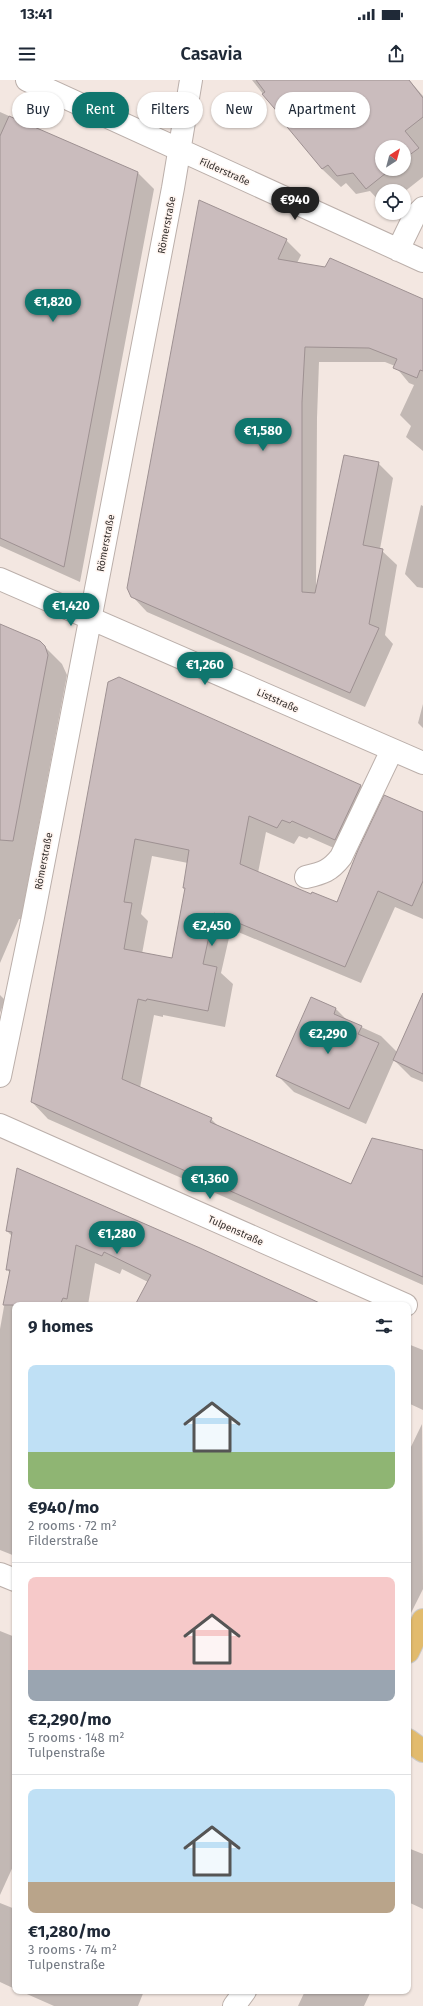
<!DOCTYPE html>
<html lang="en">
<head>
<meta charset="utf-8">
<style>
  body { margin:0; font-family:"Fira Sans",sans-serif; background:#f6f6f7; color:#1f2937; height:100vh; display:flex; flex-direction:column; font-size:15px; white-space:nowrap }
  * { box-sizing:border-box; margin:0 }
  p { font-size:13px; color:#747a83 }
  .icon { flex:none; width:22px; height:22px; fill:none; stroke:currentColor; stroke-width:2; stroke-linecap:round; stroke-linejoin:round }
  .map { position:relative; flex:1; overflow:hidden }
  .details { position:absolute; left:12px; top:1222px; width:399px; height:692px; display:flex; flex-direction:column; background:#fff; border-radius:8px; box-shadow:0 1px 3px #0004 }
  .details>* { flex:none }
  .hud { position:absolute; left:12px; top:12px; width:399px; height:36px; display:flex; gap:8px }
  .needle { width:26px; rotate:36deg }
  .controls { position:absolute; left:375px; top:60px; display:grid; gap:8px }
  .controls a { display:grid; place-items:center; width:36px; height:36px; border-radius:50%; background:#fff; box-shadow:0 1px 3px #0004; font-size:20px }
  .price { position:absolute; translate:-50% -34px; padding:0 9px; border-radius:14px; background:#0f766e; color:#fff; font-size:13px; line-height:26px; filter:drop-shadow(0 1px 2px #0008) }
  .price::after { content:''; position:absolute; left:50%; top:24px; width:12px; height:9px; margin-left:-6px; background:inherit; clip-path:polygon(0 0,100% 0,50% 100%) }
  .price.on { background:#222; color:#fff }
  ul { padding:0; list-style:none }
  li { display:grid; align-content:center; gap:8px; height:212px; padding:0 16px }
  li+li { border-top:1px solid #e0e1e3 }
  li span { display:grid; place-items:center; height:124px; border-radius:8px; color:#555 }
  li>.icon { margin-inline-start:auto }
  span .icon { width:72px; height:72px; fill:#fffc; stroke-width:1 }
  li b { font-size:17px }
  h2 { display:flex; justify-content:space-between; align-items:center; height:48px; padding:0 16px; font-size:17px }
  .tag { padding:0 14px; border-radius:18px; background:#fff; box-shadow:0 1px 3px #0004; font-size:14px; line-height:36px }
  .tag.on { background:#0f766e; color:#fff }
  .status { display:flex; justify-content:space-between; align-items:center; height:28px; padding:0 20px; background:#fff; direction:ltr }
  .status svg { height:11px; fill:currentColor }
  header { display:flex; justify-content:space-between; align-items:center; height:52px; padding:0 16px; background:#fff; font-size:18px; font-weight:600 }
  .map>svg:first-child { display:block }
  .shadow { fill:#0003; fill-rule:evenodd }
  .building { fill:#cabcbd; stroke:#9e9192; fill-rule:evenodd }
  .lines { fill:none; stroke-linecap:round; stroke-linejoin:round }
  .minor-casing { stroke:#bbafaa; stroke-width:24 }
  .major-casing { stroke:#cac9c8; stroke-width:24 }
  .minor { stroke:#fff; stroke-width:22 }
  .major { stroke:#e2bb6d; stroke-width:22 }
  .labels { text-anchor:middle; stroke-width:3; stroke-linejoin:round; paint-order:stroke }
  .street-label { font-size:10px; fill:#342f2d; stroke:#fff5f0 }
</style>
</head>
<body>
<div class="status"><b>13:41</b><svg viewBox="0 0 49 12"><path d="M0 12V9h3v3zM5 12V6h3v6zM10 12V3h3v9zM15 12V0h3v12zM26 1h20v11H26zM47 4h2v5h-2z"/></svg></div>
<header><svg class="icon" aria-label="menu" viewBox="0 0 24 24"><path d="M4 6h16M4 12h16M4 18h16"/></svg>Casavia<svg class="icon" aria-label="share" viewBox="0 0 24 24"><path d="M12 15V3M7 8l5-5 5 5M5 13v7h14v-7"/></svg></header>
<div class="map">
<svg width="423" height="1926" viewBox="0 0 423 1926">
  <rect width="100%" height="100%" fill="#f3e7e1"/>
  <path class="shadow" d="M 252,0 L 409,0 L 423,16 L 423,97 L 404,112 L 382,111 L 382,124 L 370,111 L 356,114 L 346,103 L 341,107 L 322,89 ZM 382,67 L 404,67 L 404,89 L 382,89 Z
    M 0,32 L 138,93 L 154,109 L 80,502 L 0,466 Z
    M 286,160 L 301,175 L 297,183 L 423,220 L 423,371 L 406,357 L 411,346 L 400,335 L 414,305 L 409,303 L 395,286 L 385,282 L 319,282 L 317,338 L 316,507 L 378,383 L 393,398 L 380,469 L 397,485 L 385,555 L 393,564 L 365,627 L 147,532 L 132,516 Z
    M 421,425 L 423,426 L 423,508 L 417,507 L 405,494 Z
    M 0,545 L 42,564 L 62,584 L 67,595 L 21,839 L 19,839 L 0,883 Z
    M 119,598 L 361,706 L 378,723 L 352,776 L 309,757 L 307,759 L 299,756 L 294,764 L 266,752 L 258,793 L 311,816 L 337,824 L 423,733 L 423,839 L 395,827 L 361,903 L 231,849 L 221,893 L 233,904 L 225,947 L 163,935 L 163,937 L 154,935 L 140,1008 L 211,1039 L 219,1047 L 351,1105 L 423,1071 L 423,1205 L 48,1039 L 32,1022 ZM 152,776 L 188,783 L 186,809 L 173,879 L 142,874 L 148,841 L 141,834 Z
    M 423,624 L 423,648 L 418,643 Z
    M 0,915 L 5,920 L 0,933 Z
    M 423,915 L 423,1002 L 411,997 L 394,980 L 366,1044 L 294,1012 L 277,995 L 312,918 L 336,929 L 348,941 L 381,956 L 397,972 Z
    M 18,1089 L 322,1225 L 136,1225 L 148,1202 L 122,1189 L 120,1194 L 95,1183 L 88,1225 L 15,1225 L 15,1476 L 0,1470 L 0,1249 L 10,1193 L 7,1189 L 12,1156 L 7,1151 Z
    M 408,1264 L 423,1270 L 423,1330 L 408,1323 Z
    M 422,1344 L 423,1509 L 408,1539 L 408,1373 Z
    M 0,1551 L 15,1557 L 15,1782 L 0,1815 Z
    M 408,1768 L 423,1774 L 423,1829 L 408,1822 Z
    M 0,1823 L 15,1829 L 15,1909 L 0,1902 Z
    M 20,1911 L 144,1911 L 138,1926 L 54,1926 Z
    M 305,1911 L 371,1911 L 364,1926 L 298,1926 Z"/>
  <path class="building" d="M 256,0 L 409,0 L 423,18 L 423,37 L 405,51 L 419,68 L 404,79 L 404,67 L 382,67 L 382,89 L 391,89 L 366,109 L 353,93 L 337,96 L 328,85 L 322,89 L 278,36 L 280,35 L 262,14 L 265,12 Z
    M 9,36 L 138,92 L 64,487 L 0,458 L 0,56 Z
    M 199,120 L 287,159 L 278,179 L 325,187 L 330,178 L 423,219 L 423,291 L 420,290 L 417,298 L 393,288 L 397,279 L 369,268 L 305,267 L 302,322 L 302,512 L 315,513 L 344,375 L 379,382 L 363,465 L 383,469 L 369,544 L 379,548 L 350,613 L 131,517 L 127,508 Z
    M 0,544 L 40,561 L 45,566 L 48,575 L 13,761 L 0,760 Z
    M 119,597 L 361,705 L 335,760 L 292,741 L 290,743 L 282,740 L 277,748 L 249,736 L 240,784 L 311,814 L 312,812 L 337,822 L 358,770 L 384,715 L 423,732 L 423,801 L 412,826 L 378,811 L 345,887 L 214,833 L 203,884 L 217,887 L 208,931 L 147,919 L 146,921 L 138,919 L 122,999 L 212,1038 L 210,1042 L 351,1104 L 372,1058 L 423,1070 L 423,1197 L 31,1022 L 108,602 ZM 135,759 L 189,770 L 183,808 L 185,808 L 172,878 L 124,869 L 132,823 L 124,822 Z
    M 423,913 L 423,994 L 393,980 Z
    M 311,917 L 336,928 L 334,934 L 362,946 L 358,954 L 379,963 L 349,1029 L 276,996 Z
    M 17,1088 L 200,1168 L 324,1225 L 135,1225 L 151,1195 L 104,1172 L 102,1176 L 76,1165 L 67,1219 L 63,1218 L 60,1225 L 3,1225 L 10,1190 L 6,1190 L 12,1152 L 6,1151 Z"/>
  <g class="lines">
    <defs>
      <path id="minor" d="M 27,0 L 423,181
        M 398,170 L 414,137 L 423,128
        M 0,499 L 423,683
        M 306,797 C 323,793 330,791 341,777 L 392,670
        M 0,996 L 33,837 L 173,108 L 191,0
        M 0,1045 L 406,1225
        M 0,1494 L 15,1500
        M 234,1926 L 245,1911"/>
      <path id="major" d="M 408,1572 L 423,1540
        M 408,1660 L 423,1671"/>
    </defs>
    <use href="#minor" class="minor-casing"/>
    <use href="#major" class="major-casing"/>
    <use href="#minor" class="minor"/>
    <use href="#major" class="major"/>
  </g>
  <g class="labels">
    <g class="street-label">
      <text transform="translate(225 91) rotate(24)" y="4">Filderstraße</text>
      <text transform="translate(166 145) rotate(-79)" y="4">Römerstraße</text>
      <text transform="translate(105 463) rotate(-79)" y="4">Römerstraße</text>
      <text transform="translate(278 620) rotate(24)" y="4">Liststraße</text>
      <text transform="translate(43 781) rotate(-79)" y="4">Römerstraße</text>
      <text transform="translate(236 1150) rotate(24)" y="4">Tulpenstraße</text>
    </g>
  </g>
</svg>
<div class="controls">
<a><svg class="needle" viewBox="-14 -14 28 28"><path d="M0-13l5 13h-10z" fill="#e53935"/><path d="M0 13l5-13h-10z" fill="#747a83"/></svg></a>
<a><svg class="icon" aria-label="locate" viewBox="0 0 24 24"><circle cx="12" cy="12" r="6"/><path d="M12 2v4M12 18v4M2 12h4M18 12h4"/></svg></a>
</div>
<b class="price on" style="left:295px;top:141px">€940</b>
<b class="price" style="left:53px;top:243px">€1,820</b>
<b class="price" style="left:263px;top:372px">€1,580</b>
<b class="price" style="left:71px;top:547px">€1,420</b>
<b class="price" style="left:205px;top:606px">€1,260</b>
<b class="price" style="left:212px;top:867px">€2,450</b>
<b class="price" style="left:328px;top:975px">€2,290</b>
<b class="price" style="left:210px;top:1120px">€1,360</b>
<b class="price" style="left:117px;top:1175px">€1,280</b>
<div class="hud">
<a class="tag">Buy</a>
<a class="tag on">Rent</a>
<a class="tag">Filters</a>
<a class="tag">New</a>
<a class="tag">Apartment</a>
</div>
<section class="details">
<h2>9 homes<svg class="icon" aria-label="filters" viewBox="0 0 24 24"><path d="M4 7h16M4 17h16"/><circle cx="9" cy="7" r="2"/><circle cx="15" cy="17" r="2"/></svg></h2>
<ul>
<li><span style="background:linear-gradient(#bfe0f5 70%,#8fb573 0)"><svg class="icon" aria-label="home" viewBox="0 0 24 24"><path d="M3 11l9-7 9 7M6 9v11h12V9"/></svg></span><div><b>€940/mo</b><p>2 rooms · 72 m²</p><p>Filderstraße</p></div></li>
<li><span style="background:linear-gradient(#f6c9c9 75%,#9aa5b1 0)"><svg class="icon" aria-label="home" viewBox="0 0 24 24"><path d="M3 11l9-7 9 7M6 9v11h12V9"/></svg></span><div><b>€2,290/mo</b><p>5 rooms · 148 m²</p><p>Tulpenstraße</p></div></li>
<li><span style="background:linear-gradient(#bfe0f5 75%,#b9a48a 0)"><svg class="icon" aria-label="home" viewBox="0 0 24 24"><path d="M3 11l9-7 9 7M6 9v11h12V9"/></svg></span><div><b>€1,280/mo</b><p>3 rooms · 74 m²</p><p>Tulpenstraße</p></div></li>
</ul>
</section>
</div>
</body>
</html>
